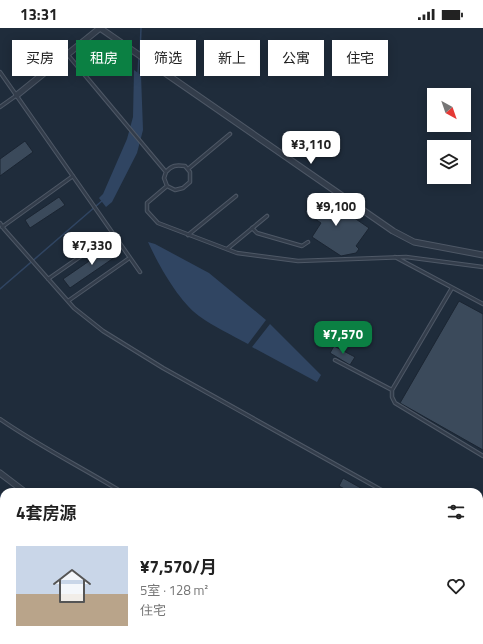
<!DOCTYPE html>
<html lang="zh">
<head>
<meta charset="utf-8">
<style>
  body { margin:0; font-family:"Titillium Web","Noto Sans SC",sans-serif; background:#f6f6f6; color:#222; height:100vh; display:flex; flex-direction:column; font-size:15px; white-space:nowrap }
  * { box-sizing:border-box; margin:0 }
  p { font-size:13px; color:#767676 }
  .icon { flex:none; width:22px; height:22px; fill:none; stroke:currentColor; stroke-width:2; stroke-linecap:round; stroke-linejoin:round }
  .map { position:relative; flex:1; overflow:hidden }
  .side { position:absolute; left:0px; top:460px; width:483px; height:156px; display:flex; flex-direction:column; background:#fff; border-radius:12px 12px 0 0; box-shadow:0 2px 10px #0003 }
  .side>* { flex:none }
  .hud { position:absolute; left:12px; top:12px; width:459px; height:36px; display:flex; gap:8px }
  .needle { width:26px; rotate:140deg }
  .tools { position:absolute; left:427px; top:60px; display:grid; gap:8px }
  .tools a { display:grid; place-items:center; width:44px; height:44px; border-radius:0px; background:#fff; box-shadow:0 2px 10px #0003; font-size:20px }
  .price { position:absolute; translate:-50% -34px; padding:0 9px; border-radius:8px; background:#fff; color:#222; font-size:13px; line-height:26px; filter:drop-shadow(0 1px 2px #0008) }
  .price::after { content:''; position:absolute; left:50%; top:24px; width:12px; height:9px; margin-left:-6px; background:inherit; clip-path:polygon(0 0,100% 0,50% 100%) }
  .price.active { background:#0b8043; color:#fff }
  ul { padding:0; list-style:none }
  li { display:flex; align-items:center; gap:12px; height:100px; padding:0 16px }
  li+li { border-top:1px solid #e0e0e0 }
  li span { display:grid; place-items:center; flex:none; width:112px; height:80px; border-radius:0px; color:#555 }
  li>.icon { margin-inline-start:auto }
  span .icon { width:48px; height:48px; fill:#fffc; stroke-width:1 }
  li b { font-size:17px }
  h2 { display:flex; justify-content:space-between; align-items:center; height:48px; padding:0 16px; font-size:17px }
  .pill { padding:0 14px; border-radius:0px; background:#fff; box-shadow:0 2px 10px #0003; font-size:14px; line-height:36px }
  .pill.active { background:#0b8043; color:#fff }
  .status { display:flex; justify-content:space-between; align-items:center; height:28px; padding:0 20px; background:#fff; direction:ltr }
  .status svg { height:11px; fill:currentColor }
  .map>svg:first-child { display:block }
  .water { fill:#304562 }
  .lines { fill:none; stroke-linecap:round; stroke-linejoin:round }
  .stream { stroke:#304562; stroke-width:1.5 }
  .building { fill:#3b4a5b; stroke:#1b2532 }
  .service-casing { stroke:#4e5866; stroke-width:4.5 }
  .minor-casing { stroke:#4e5866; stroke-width:7 }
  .tertiary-casing { stroke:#4e5866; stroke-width:8 }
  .service { stroke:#333d4b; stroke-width:2.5 }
  .minor { stroke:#333d4b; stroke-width:5 }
  .tertiary { stroke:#333d4b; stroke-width:6 }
</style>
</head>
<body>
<div class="status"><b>13:31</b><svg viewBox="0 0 49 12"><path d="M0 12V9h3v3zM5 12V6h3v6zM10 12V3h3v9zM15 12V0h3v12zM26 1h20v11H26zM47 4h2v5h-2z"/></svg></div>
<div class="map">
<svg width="483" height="616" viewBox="0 0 483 616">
  <rect width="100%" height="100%" fill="#1f2c3b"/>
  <path class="water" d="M 134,42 L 141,47 L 143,102 L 137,125 L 112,174 L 106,179 L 99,170 L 103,166 L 127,111 L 133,89 Z
    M 148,214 L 155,216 L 209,245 L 266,292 L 248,316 C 232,307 214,299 199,288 C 178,272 159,238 148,214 Z
    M 270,296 L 321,347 L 317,354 L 252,319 Z
    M 0,466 L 4,469 L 4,543 L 0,540 Z
    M 90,612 L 238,612 L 245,616 L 95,616 Z"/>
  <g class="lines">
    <path class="stream" d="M 140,26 L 141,0
      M 138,46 L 139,29
      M 0,261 L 103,172"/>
  </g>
  <path class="building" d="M 25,113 L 33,124 L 0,148 L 0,131 Z
    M 318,165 L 369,200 L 356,218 L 359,221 L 356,225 L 341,228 L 312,209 L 321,195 L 305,184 Z
    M 59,169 L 65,177 L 30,200 L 25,192 Z
    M 114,216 L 121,225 L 70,260 L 63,251 Z
    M 459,273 L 483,286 L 483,422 L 400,375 Z
    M 334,318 L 355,329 L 350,337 L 330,325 Z
    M 343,450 L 368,464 L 350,464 L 339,458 Z"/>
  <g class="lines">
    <defs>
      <path id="service" d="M 68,27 L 166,144 L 164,150 L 167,158 L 147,175 L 147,183 L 158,195 L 237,225 L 298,233 L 406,229 L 483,239
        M 0,44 L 140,244
        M 0,79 L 17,67
        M 188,141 L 230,106
        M 166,144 C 172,137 176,137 185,138 L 190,144 L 190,154 L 183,160 L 175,162 L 167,158
        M 0,195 L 4,201 L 74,280 L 103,303 L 163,340 L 385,464
        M 2,199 L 73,148
        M 252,200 L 257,205 L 302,218 L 308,214
        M 188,207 L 236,168
        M 227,221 L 267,188
        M 395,229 L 483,276
        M 48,251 L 113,206
        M 452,260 L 392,362 L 392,369 L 395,375 L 483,428
        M 68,273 L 128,231
        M 335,332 L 392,362
        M 0,391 C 39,418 81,439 122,464
        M 479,511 L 483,511
        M 376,612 L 383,616"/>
      <path id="minor" d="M 17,67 L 100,0 L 393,203 L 414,214 L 483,227
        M 0,445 L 25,464
        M 267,612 L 274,616"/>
      <path id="tertiary" d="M 0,559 L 4,562
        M 69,612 L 75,616"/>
    </defs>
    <use href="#service" class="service-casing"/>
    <use href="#minor" class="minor-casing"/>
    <use href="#tertiary" class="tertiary-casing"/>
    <use href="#service" class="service"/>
    <use href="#minor" class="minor"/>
    <use href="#tertiary" class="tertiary"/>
  </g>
</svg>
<div class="tools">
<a><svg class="needle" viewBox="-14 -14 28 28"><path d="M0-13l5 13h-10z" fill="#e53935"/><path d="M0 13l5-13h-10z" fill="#767676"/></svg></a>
<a><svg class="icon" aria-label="layers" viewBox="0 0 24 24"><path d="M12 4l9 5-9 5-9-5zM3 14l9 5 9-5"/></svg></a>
</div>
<b class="price" style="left:311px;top:137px">¥3,110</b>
<b class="price" style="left:336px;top:199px">¥9,100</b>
<b class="price" style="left:92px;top:238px">¥7,330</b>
<b class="price active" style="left:343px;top:327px">¥7,570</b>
<div class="hud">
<a class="pill">买房</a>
<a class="pill active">租房</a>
<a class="pill">筛选</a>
<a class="pill">新上</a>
<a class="pill">公寓</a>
<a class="pill">住宅</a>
</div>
<section class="side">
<h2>4套房源<svg class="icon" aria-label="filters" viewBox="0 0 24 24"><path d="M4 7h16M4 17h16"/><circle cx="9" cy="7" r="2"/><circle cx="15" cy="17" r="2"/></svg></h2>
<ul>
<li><span style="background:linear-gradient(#c9d6e8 60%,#b9a48a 0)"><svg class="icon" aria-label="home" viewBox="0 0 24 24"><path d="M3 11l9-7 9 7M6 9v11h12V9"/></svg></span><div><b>¥7,570/月</b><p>5室 · 128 m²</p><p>住宅</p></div><svg class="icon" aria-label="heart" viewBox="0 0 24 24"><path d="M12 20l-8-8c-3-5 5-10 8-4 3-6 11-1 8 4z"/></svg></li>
</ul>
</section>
</div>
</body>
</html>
